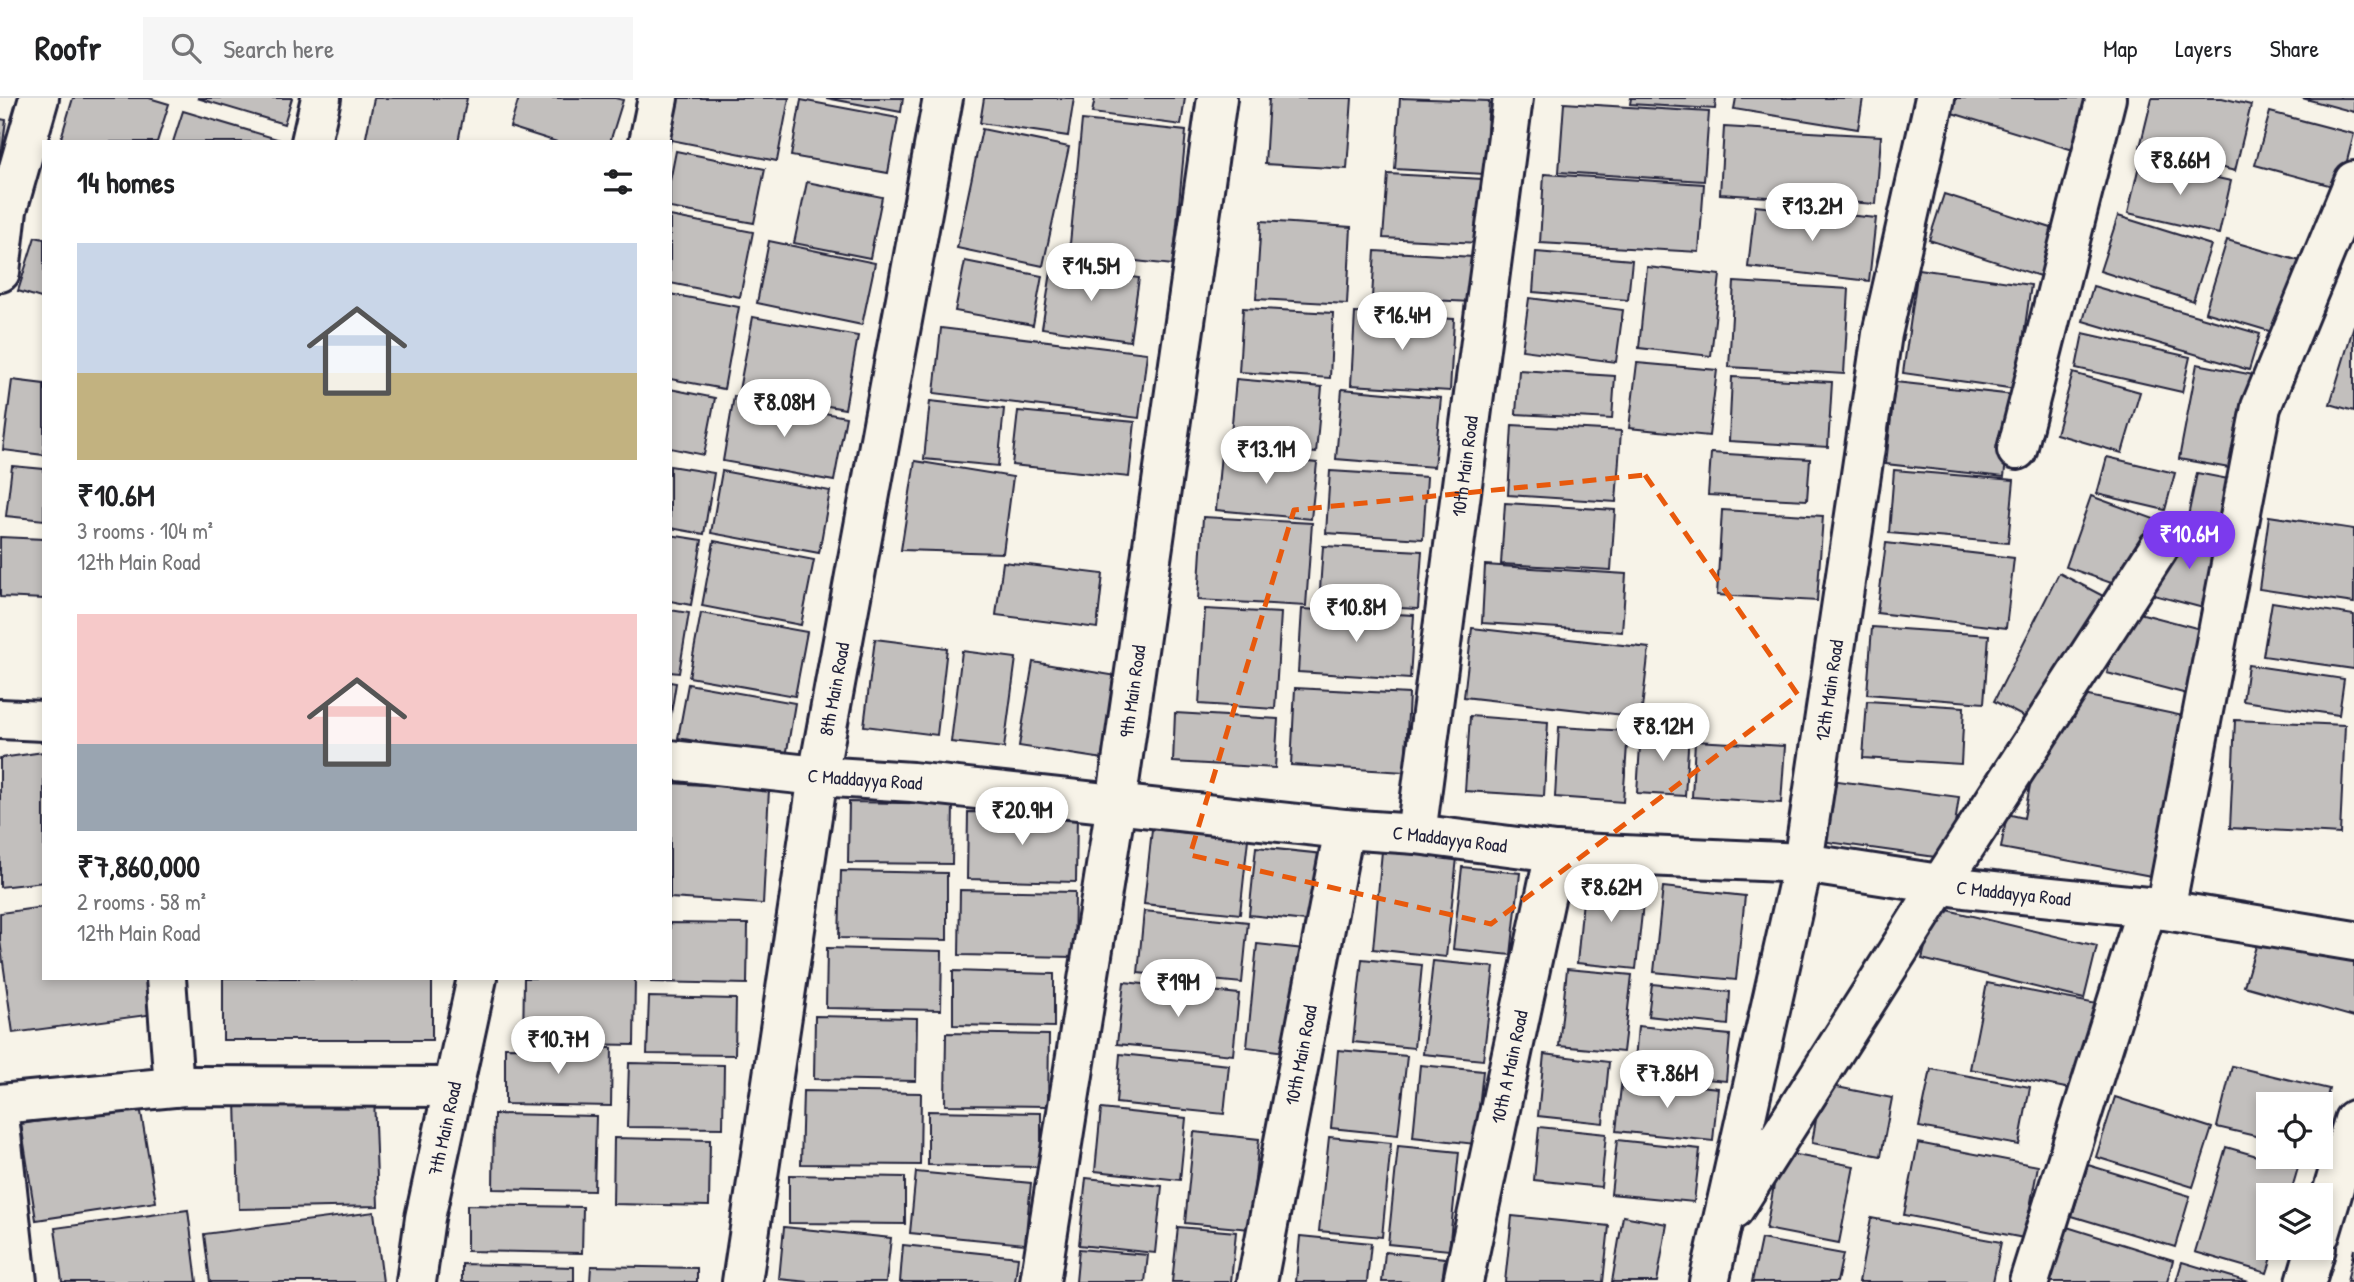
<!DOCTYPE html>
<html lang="en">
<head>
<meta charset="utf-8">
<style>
  body { margin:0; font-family:"Patrick Hand",sans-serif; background:#f6f6f6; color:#202124; height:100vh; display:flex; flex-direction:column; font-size:26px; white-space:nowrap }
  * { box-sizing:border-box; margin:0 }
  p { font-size:23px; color:#757577 }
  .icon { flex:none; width:38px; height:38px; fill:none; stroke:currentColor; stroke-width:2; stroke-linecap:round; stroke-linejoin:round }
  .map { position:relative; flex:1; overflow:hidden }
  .sheet { position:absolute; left:42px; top:42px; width:630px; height:840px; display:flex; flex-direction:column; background:#fff; border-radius:0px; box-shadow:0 4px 10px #0003 }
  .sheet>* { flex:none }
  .buttons { position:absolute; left:2256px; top:994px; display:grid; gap:14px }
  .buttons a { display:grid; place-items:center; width:77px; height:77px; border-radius:0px; background:#fff; box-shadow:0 4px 10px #0003; font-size:35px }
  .price { position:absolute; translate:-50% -60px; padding:0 16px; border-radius:24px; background:#fff; color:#222; font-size:23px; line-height:46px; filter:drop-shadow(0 2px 4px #0008) }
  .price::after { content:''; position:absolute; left:50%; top:42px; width:21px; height:16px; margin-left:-10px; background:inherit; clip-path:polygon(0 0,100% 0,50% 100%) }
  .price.current { background:#7c3aed; color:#fff }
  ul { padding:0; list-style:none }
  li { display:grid; align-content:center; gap:14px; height:371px; padding:0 35px }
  li span { display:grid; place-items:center; height:217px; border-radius:0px; color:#555 }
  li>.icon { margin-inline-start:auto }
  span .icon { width:126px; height:126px; fill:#fffc; stroke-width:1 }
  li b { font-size:30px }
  h2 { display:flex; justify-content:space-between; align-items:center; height:84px; padding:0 35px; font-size:30px }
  header { display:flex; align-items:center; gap:42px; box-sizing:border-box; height:98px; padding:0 35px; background:#fff; border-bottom:2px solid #e0e0e0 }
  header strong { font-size:33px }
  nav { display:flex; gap:38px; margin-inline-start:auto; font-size:24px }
  .search { width:490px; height:63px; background:#f6f6f6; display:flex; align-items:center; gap:18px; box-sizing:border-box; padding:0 24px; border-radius:0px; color:#757577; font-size:26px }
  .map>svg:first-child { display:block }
  .building { fill:#c2bfbd; stroke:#22223b; stroke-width:2 }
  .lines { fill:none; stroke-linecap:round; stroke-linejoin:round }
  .minor-casing { stroke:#22223b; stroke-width:44 }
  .minor { stroke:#f7f3e8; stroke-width:38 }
  .marked { fill:none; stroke:#e8590c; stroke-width:5; stroke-dasharray:14 9; stroke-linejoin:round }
  .labels { text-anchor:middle; stroke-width:7; stroke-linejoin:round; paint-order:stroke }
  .street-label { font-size:19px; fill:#22223b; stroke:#f7f3e8 }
</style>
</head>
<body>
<header>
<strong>Roofr</strong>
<div class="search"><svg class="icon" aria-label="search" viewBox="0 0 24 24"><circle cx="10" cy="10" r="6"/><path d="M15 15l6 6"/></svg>Search here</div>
<nav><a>Map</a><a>Layers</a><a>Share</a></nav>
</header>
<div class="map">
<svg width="2354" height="1184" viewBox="0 0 2354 1184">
  <rect width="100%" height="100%" fill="#f7f3e8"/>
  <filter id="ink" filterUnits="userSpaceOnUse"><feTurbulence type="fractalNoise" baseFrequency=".0143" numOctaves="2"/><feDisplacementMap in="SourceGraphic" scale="14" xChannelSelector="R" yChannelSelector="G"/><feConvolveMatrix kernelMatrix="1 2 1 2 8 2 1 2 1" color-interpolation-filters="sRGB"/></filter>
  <g filter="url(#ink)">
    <path class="building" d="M 73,0 L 149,0 L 169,6 L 157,44 L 73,44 L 61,40 Z
      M 197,0 L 292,0 L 284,26 Z
      M 374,0 L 467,0 L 458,44 L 365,44 Z
      M 519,0 L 615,0 L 623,2 L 610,44 L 557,44 L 510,29 Z
      M 674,0 L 789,0 L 777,63 L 666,41 Z
      M 826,0 L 903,0 L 901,14 Z
      M 984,0 L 1074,0 L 1068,38 L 980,25 Z
      M 1095,0 L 1185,0 L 1181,27 L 1092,15 Z
      M 1269,0 L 1352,0 L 1347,71 L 1265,66 Z
      M 1400,0 L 1489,3 L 1484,76 L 1395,71 Z
      M 1631,0 L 1716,0 L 1715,11 L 1630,6 Z
      M 1736,0 L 1863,0 L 1858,31 L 1734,11 Z
      M 1943,0 L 2100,0 L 2083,55 L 1939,11 Z
      M 2152,0 L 2222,0 L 2251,7 L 2235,73 L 2140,49 Z
      M 2302,0 L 2354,0 L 2354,14 Z
      M 801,2 L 898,20 L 888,75 L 791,58 Z
      M 1564,5 L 1709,14 L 1704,83 L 1559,74 Z
      M 183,13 L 287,44 L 173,44 Z
      M 2270,14 L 2354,36 L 2340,90 L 2255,67 Z
      M 0,21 L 6,22 L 0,68 Z
      M 1082,22 L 1186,33 L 1173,167 L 1069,156 Z
      M 1724,29 L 1881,38 L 1876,106 L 1720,96 Z
      M 982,31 L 1069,49 L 1043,168 L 957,150 Z
      M 676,53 L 765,71 L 754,125 L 670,110 L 670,83 Z
      M 2140,63 L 2231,83 L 2219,136 L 2128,115 Z
      M 1388,76 L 1483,81 L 1479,145 L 1383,140 Z
      M 1544,76 L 1704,86 L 1699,154 L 1540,145 Z
      M 807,84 L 882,99 L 870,160 L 794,145 Z
      M 1944,96 L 2067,135 L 2052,182 L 1929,142 Z
      M 1755,108 L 1876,120 L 1869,183 L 1748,169 Z
      M 670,118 L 753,134 L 740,199 L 670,185 Z
      M 2118,118 L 2211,147 L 2193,203 L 2100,173 Z
      M 1261,123 L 1351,129 L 1347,206 L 1256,201 Z
      M 35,139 L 44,141 L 44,201 L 18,193 Z
      M 2227,142 L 2307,165 L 2286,238 L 2205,214 Z
      M 769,143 L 875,165 L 862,227 L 757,205 Z
      M 1375,153 L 1473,159 L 1471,204 L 1372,199 Z
      M 1536,154 L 1632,162 L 1628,202 L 1533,194 Z
      M 965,163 L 1042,178 L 1033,227 L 955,213 Z
      M 1052,168 L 1139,180 L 1130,243 L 1042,230 Z
      M 1647,169 L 1720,177 L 1711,258 L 1639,250 Z
      M 1918,171 L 2031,187 L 2016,291 L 1903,275 Z
      M 1734,184 L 1849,191 L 1844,276 L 1729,269 Z
      M 2093,188 L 2260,236 L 2249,272 L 2083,223 Z
      M 670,196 L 739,209 L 724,291 L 670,281 Z
      M 1529,200 L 1623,212 L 1616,264 L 1522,252 Z
      M 1243,210 L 1333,215 L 1330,280 L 1239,274 Z
      M 1355,215 L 1454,221 L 1450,293 L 1351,287 Z
      M 753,219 L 858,238 L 845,311 L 739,292 Z
      M 2354,227 L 2354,313 L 2330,306 Z
      M 941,230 L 1147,255 L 1139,320 L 934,295 Z
      M 2083,235 L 2190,259 L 2182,294 L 2076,270 Z
      M 1637,265 L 1717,272 L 1709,338 L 1629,330 Z
      M 2197,266 L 2264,279 L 2246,373 L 2179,361 Z
      M 1519,272 L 1615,278 L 1612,321 L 1516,316 Z
      M 2073,275 L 2140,294 L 2122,355 L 2056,336 Z
      M 1732,279 L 1832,284 L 1828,349 L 1729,343 Z
      M 1236,281 L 1322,289 L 1316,355 L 1230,347 Z
      M 12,282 L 44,286 L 44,357 L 3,352 Z
      M 1895,284 L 2014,297 L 2004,379 L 1886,366 Z
      M 670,291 L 715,300 L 704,357 L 670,350 Z
      M 1342,291 L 1441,300 L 1434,369 L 1336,361 Z
      M 734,298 L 846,319 L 834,383 L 723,363 Z
      M 930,303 L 1004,311 L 998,368 L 924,361 Z
      M 1018,313 L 1135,324 L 1129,379 L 1012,367 Z
      M 1512,327 L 1621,333 L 1616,404 L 1508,397 Z
      M 1221,355 L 1317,365 L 1311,421 L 1216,412 Z
      M 1711,355 L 1810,361 L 1807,402 L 1708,397 Z
      M 2107,359 L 2175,375 L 2165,412 L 2097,396 Z
      M 915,363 L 1013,379 L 1003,455 L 901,452 Z
      M 12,368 L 44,371 L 44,422 L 6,418 Z
      M 670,368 L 714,375 L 704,436 L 670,430 Z
      M 1894,372 L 2014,382 L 2008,445 L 1889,435 Z
      M 722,373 L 830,393 L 819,455 L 711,435 Z
      M 1330,373 L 1427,379 L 1423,441 L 1326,435 Z
      M 2197,375 L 2244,384 L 2232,438 L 2186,428 Z
      M 2091,398 L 2154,421 L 2128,491 L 2066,469 Z
      M 1505,405 L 1615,412 L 1611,472 L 1501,466 Z
      M 1722,412 L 1823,418 L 1817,503 L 1717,497 Z
      M 2269,418 L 2354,431 L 2354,505 L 2259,491 Z
      M 1203,419 L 1312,425 L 1306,508 L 1198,502 Z
      M 2166,434 L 2228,449 L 2211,512 L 2150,496 Z
      M 670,437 L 702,442 L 691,507 L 670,503 Z
      M 0,439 L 44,441 L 44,501 L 0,499 Z
      M 714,443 L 814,462 L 801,527 L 702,508 Z
      M 1886,445 L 2014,460 L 2006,530 L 1877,515 Z
      M 1323,448 L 1422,453 L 1418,511 L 1319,506 Z
      M 1003,464 L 1103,476 L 1097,530 L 996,517 Z
      M 1485,467 L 1626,476 L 1622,534 L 1482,525 Z
      M 2059,475 L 2105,499 L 2039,627 L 1994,603 Z
      M 2272,504 L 2354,517 L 2354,571 L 2263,558 Z
      M 1205,511 L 1281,515 L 1275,611 L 1199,606 Z
      M 1302,511 L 1414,517 L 1410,581 L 1298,574 Z
      M 2124,511 L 2204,532 L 2187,596 L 2107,575 Z
      M 670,512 L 689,515 L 679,575 L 670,574 Z
      M 701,515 L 807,534 L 795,598 L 689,579 Z
      M 1872,529 L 1989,537 L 1984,605 L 1867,596 Z
      M 1472,530 L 1649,550 L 1641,619 L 1464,599 Z
      M 875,541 L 947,550 L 937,637 L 864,628 Z
      M 962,553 L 1016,560 L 1004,650 L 951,644 Z
      M 1033,564 L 1123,579 L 1110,662 L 1019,648 Z
      M 2248,567 L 2344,581 L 2339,617 L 2243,603 Z
      M 670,584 L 676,585 L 670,622 Z
      M 688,586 L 795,605 L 786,659 L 678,640 Z
      M 1295,590 L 1409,596 L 1405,674 L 1291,667 Z
      M 2079,596 L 2188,619 L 2162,780 L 2001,750 L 2007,716 L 2024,720 L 2038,644 L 2054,647 Z
      M 1867,603 L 1964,609 L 1961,666 L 1863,660 Z
      M 1175,615 L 1278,621 L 1275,670 L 1173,664 Z
      M 1470,618 L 1548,624 L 1544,698 L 1465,693 Z
      M 2235,622 L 2345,627 L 2340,736 L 2230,730 Z
      M 1559,629 L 1628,633 L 1623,704 L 1555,699 Z
      M 1641,632 L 1689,634 L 1685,698 L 1637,695 Z
      M 1695,643 L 1785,648 L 1781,705 L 1692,699 Z
      M 44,654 L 44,784 L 0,789 L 0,660 Z
      M 1830,682 L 1959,699 L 1950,761 L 1821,743 Z
      M 670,685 L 769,691 L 763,806 L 670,800 Z
      M 849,704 L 953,706 L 952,766 L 848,765 Z
      M 968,714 L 1077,716 L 1076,784 L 967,781 Z
      M 1152,731 L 1248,741 L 1240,816 L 1144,806 Z
      M 1256,749 L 1323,756 L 1315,824 L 1249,817 Z
      M 1382,753 L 1457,760 L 1446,859 L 1373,851 Z
      M 1462,769 L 1520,775 L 1511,857 L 1453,851 Z
      M 841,773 L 947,775 L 947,842 L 839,840 Z
      M 1585,781 L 1645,787 L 1636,871 L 1577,865 Z
      M 1663,789 L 1745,798 L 1736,882 L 1654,874 Z
      M 960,792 L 1075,794 L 1074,859 L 959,857 Z
      M 44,809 L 44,880 L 157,880 L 162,915 L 13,935 L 0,843 L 0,815 Z
      M 1935,809 L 2097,848 L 2084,901 L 1922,861 Z
      M 1144,813 L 1248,824 L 1242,885 L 1138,875 Z
      M 670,825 L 748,826 L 747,886 L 651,884 L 651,880 L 670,880 Z
      M 2260,835 L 2354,863 L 2354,919 L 2244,888 Z
      M 1257,846 L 1304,851 L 1293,955 L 1247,949 Z
      M 827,850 L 942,853 L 941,912 L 826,910 Z
      M 1362,861 L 1422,867 L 1414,950 L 1353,944 Z
      M 1433,863 L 1494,869 L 1483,962 L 1423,956 Z
      M 1567,871 L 1632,877 L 1623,954 L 1559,948 Z
      M 953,873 L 1054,876 L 1054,929 L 953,927 Z
      M 223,880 L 432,880 L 432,942 L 223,942 Z
      M 524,880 L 635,880 L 634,947 L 523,945 Z
      M 1124,884 L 1239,896 L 1233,957 L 1117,946 Z
      M 1987,885 L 2097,906 L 2081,993 L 1970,971 Z
      M 1652,886 L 1730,894 L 1728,927 L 1648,918 Z
      M 649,899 L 736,901 L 735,957 L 647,956 Z
      M 815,918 L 917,920 L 916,983 L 814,981 Z
      M 1638,928 L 1730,937 L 1726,983 L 1634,974 Z
      M 946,935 L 1049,937 L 1048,1008 L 945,1007 Z
      M 505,949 L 612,950 L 611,1008 L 505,1006 Z
      M 1338,952 L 1407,958 L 1398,1037 L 1331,1030 Z
      M 1120,956 L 1229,967 L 1224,1016 L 1116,1005 Z
      M 1544,956 L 1609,964 L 1603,1025 L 1538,1018 Z
      M 629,965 L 724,967 L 723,1030 L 627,1029 Z
      M 1420,967 L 1483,973 L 1475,1046 L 1413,1039 Z
      M 2232,968 L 2329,991 L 2320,1028 L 2320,1006 L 2268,1006 L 2268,1041 L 2217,1029 Z
      M 1931,971 L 2030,989 L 2019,1047 L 1919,1029 Z
      M 1622,980 L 1718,990 L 1713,1043 L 1616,1033 Z
      M 1822,986 L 1892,1000 L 1881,1058 L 1812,1045 Z
      M 803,993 L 921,995 L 920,1067 L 801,1066 Z
      M 374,998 L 378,1108 L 239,1111 L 236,1002 Z
      M 2115,999 L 2212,1030 L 2193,1089 L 2096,1059 Z
      M 140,1008 L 156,1104 L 36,1122 L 21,1026 Z
      M 1101,1011 L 1186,1020 L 1180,1082 L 1095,1073 Z
      M 928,1013 L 1041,1015 L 1041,1069 L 928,1067 Z
      M 494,1016 L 596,1018 L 594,1093 L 493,1091 Z
      M 1539,1029 L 1606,1036 L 1601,1089 L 1534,1082 Z
      M 1194,1034 L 1259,1041 L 1250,1131 L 1185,1125 Z
      M 1329,1039 L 1391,1045 L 1382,1139 L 1319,1133 Z
      M 614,1040 L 710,1042 L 709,1108 L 613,1106 Z
      M 1617,1042 L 1700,1051 L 1694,1104 L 1611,1096 Z
      M 1918,1045 L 2038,1068 L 2024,1140 L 1904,1117 Z
      M 1398,1048 L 1459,1054 L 1449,1152 L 1388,1146 Z
      M 2226,1049 L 2298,1070 L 2290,1097 L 2268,1097 L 2268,1150 L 2275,1150 L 2267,1175 L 2195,1154 Z
      M 1780,1054 L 1854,1068 L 1839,1145 L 1766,1131 Z
      M 2088,1067 L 2190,1098 L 2175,1149 L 2072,1118 Z
      M 916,1074 L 1031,1085 L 1025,1146 L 910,1135 Z
      M 789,1077 L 905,1079 L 905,1126 L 789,1125 Z
      M 1086,1080 L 1162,1088 L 1155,1155 L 1079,1147 Z
      M 467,1107 L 583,1109 L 582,1155 L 467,1153 Z
      M 188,1112 L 197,1184 L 62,1184 L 55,1130 Z
      M 374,1114 L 383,1184 L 210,1184 L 204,1136 Z
      M 1512,1118 L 1609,1128 L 1603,1184 L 1505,1184 Z
      M 1623,1118 L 1667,1126 L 1657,1184 L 1612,1184 Z
      M 1871,1120 L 2001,1144 L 1993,1184 L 1859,1184 Z
      M 784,1129 L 891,1140 L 886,1184 L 809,1184 L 779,1181 Z
      M 1178,1129 L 1236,1134 L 1231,1184 L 1172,1184 Z
      M 2067,1129 L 2173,1162 L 2167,1184 L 2050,1184 Z
      M 1300,1138 L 1371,1145 L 1367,1184 L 1296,1184 Z
      M 1761,1141 L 1843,1156 L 1837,1184 L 1752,1184 Z
      M 903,1147 L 1018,1159 L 1015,1184 L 900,1184 Z
      M 1079,1151 L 1148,1157 L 1145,1184 L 1076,1184 Z
      M 2354,1151 L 2354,1184 L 2347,1184 Z
      M 1385,1154 L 1445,1160 L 1442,1184 L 1382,1184 Z
      M 2182,1164 L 2249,1184 L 2176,1184 Z
      M 462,1166 L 574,1169 L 574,1184 L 462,1184 Z
      M 591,1168 L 697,1170 L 697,1184 L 590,1184 Z"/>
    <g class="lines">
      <defs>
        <g id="minor">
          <path d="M 311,44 L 321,0"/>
          <path d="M 649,44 L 658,0"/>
          <path d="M 0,174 L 7,112 L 39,0"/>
          <path d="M 2017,352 L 2106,0"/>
          <path d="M 0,621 L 44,623"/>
          <path id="s1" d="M 670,662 L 818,678 L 912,684 L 1344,731 L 1416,736 L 1555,754 L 1803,765 L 1965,790 L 2147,809 L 2354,843"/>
          <path id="s2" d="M 1416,736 L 1513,0"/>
          <path d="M 2165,812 L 2261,309 L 2354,83"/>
          <path d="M 166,880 L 174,989"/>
          <path d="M 0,1006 L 184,988 L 454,989"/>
          <path d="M 0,1027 L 17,1184"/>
          <path d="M 1734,1111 L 1940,787 L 2158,451"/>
          <path d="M 2320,1136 L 2354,1022"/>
          <path id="s3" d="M 416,1184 L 425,1120 L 477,880"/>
          <path id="s4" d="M 742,1184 L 818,678 L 943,0"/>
          <path id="s5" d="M 1040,1184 L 1116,706 L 1217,0"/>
          <path id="s6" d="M 1257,1184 L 1344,731"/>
          <path id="s7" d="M 1463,1184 L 1555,754"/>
          <path id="s8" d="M 1709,1184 L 1803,765 L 1882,236 L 1935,0"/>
          <path d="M 2029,1184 L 2147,809"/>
          <path d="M 2306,1184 L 2316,1150"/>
        </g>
      </defs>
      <use href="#minor" class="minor-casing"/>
      <use href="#minor" class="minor"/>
    </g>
  </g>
  <path class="marked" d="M 1645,377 L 1798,597 L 1491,826 L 1190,757 L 1294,412 Z"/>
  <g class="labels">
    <g class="street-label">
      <text dy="7" stroke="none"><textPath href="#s2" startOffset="371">10th Main Road</textPath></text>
      <text dy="7" stroke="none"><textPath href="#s4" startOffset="600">8th Main Road</textPath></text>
      <text dy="7" stroke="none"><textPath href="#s5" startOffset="598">9th Main Road</textPath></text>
      <text dy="7" stroke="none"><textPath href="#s8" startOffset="604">12th Main Road</textPath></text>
      <text dy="7" stroke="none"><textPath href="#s1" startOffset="196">C Maddayya Road</textPath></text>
      <text dy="7" stroke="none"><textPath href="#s1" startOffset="784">C Maddayya Road</textPath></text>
      <text dy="7" stroke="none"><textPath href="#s1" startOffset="1351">C Maddayya Road</textPath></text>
      <text dy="7" stroke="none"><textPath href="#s6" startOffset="231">10th Main Road</textPath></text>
      <text dy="7" stroke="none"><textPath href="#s7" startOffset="220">10th A Main Road</textPath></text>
      <text dy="7" stroke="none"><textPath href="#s3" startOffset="156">7th Main Road</textPath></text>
    </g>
  </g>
</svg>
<div class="buttons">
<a><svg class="icon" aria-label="locate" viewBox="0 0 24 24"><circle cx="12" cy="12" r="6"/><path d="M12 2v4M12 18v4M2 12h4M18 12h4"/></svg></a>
<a><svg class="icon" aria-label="layers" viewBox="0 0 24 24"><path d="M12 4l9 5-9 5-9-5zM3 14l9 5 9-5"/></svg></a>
</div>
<b class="price" style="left:2180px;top:99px">₹8.66M</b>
<b class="price" style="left:1812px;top:145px">₹13.2M</b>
<b class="price" style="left:1091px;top:205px">₹14.5M</b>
<b class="price" style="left:1402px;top:254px">₹16.4M</b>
<b class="price" style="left:784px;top:341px">₹8.08M</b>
<b class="price" style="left:1266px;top:388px">₹13.1M</b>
<b class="price current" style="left:2189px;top:473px">₹10.6M</b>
<b class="price" style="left:1356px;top:546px">₹10.8M</b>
<b class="price" style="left:1663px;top:665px">₹8.12M</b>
<b class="price" style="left:1022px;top:749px">₹20.9M</b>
<b class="price" style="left:1611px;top:826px">₹8.62M</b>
<b class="price" style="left:1178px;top:921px">₹19M</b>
<b class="price" style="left:558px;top:978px">₹10.7M</b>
<b class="price" style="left:1667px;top:1012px">₹7.86M</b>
<section class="sheet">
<h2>14 homes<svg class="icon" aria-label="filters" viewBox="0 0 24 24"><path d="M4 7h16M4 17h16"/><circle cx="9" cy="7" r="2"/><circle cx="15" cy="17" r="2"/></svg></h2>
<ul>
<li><span style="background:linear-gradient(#c9d6e8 60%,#c2b280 0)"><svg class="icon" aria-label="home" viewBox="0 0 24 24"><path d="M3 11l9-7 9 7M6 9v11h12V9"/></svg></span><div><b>₹10.6M</b><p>3 rooms · 104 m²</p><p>12th Main Road</p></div></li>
<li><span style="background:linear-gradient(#f6c9c9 60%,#9aa5b1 0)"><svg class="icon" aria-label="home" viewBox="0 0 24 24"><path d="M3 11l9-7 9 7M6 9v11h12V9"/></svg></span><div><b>₹7,860,000</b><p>2 rooms · 58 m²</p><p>12th Main Road</p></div></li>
</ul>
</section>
</div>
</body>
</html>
